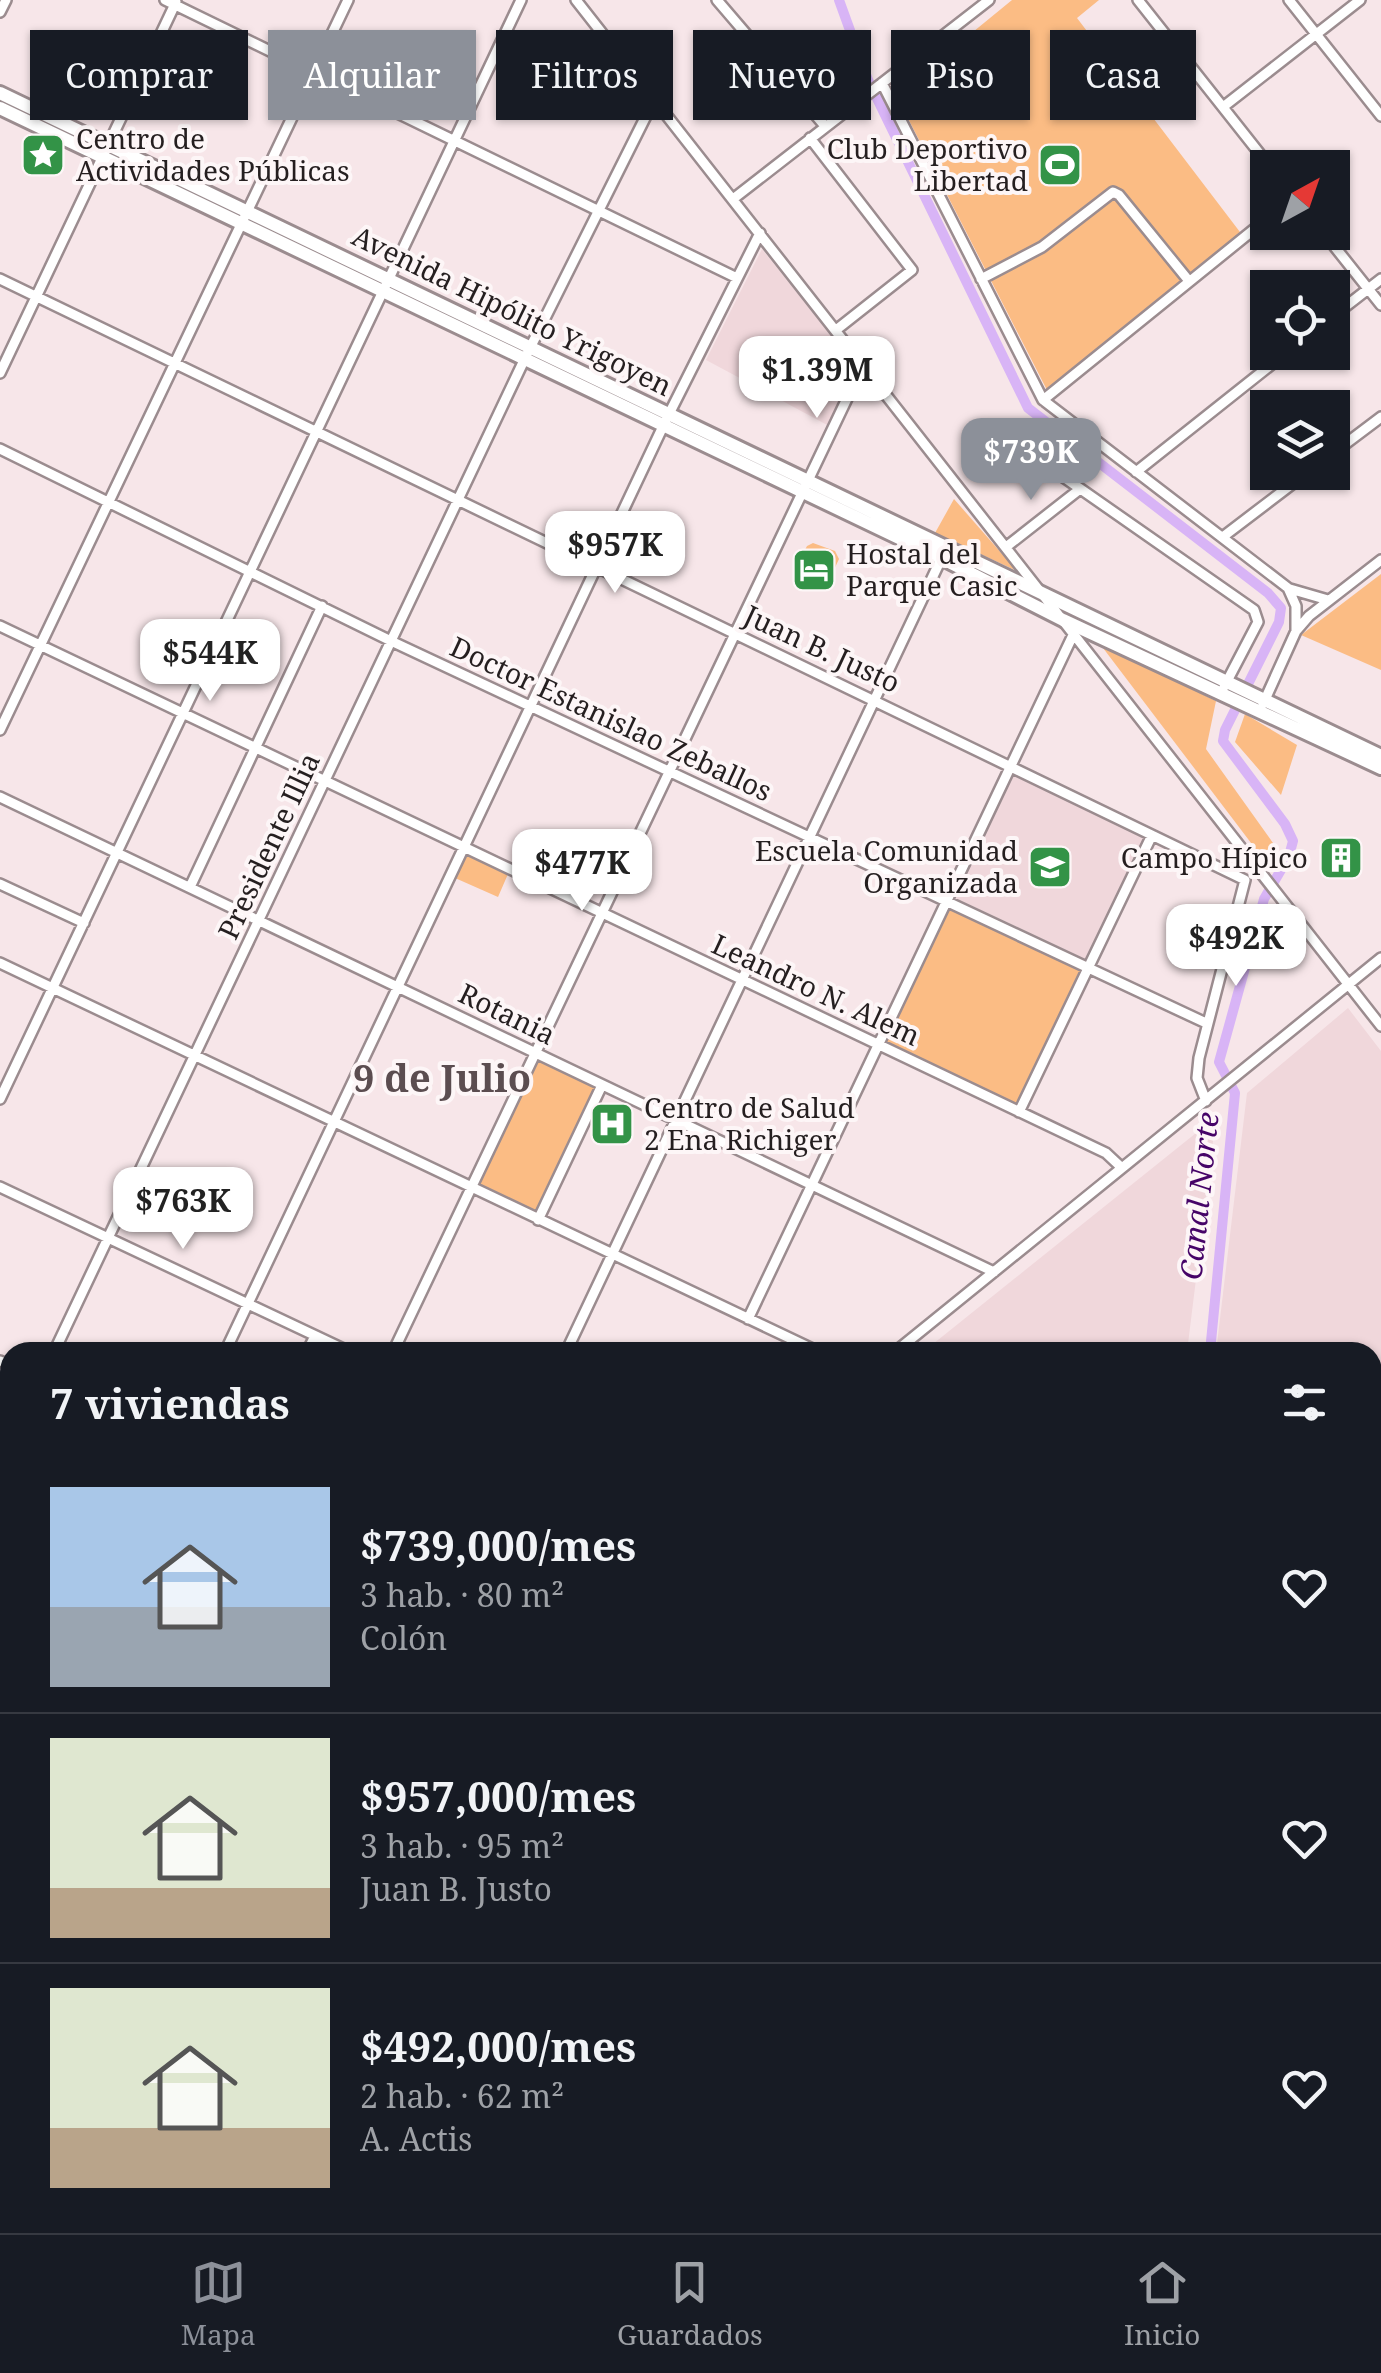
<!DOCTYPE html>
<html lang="es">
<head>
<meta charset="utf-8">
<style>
  body { margin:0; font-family:"Noto Serif",serif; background:#242831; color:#f1f3f6; height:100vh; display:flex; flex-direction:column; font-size:38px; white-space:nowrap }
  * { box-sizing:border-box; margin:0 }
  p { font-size:32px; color:#9ea1a6 }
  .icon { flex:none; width:55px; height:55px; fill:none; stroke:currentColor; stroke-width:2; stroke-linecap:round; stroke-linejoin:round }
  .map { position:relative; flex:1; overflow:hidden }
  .details { position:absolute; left:0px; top:1342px; width:1382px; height:892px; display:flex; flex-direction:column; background:#171b24; border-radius:30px 30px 0 0; box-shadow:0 2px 8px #0004 }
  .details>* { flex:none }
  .hud { position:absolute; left:30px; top:30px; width:1322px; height:90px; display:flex; gap:20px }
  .needle { width:65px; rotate:40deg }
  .controls { position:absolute; left:1250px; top:150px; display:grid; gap:20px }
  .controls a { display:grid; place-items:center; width:100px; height:100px; border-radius:0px; background:#171b24; box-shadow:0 2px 8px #0004; font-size:50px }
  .price { position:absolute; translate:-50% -85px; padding:0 22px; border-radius:20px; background:#fff; color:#222; font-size:32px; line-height:65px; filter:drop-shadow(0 2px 5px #0008) }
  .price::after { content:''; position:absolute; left:50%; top:60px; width:30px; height:22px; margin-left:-15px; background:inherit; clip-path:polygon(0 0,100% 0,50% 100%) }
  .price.active { background:#8c9099; color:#fff }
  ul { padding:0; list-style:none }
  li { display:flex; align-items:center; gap:30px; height:250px; padding:0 50px }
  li+li { border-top:2px solid #363941 }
  li span { display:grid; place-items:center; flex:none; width:280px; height:200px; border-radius:0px; color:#555 }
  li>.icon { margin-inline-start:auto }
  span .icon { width:120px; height:120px; fill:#fffc; stroke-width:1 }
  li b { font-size:42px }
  h2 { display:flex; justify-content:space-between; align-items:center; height:120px; padding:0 50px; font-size:42px }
  .chip { padding:0 35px; border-radius:0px; background:#171b24; box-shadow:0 2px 8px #0004; font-size:35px; line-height:90px }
  .chip.active { background:#8c9099; color:#fff }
  .tab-bar { display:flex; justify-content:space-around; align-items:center; height:140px; border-top:2px solid #363941; background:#171b24; font-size:28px; color:#9ea1a6 }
  .tab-bar a { display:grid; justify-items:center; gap:5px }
  .tab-bar .active { color:#8c9099 }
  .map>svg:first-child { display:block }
  .built { fill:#f0d7db }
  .green { fill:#fbbc84 }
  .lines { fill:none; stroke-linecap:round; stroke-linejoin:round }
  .canal { stroke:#d8b4f6; stroke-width:10 }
  .street-casing { stroke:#9b8c8f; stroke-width:14 }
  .secondary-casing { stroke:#9b8c8f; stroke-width:18 }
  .street { stroke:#fff; stroke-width:9 }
  .secondary { stroke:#fff; stroke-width:12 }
  .labels { text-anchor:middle; stroke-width:8; stroke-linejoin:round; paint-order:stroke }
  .poi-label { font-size:28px; fill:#251f20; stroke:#fdf6f7; text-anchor:start }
  .street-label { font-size:28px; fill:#251f20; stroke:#fdf6f7 }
  .water-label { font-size:30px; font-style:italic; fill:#460468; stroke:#fdf6f7 }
  .district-label { font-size:38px; font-weight:bold; fill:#5b4d50; stroke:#fdf6f7 }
</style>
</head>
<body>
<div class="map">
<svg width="1381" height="2233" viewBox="0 0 1381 2233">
  <rect width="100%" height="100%" fill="#f7e6e9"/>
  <path class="built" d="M 762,249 L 855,365 L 829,426 L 706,360 Z
    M 1011,773 L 1147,837 L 1089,961 L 953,897 Z
    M 1348,1008 L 1381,1051 L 1381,1759 L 1373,1767 L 1372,1352 L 1216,1352 L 1247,1093 Z
    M 1216,1117 L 1187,1352 L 923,1352 Z
    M 0,1840 L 10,1854 L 10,2045 L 0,2053 Z"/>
  <path class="green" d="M 1012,0 L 1099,0 L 1077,18 L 1243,236 L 1048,392 L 896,95 Z
    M 954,499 L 1017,571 L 935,533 Z
    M 813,543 L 835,551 L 839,559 L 826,587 L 821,590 L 795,578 L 793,573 L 807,546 Z
    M 1381,574 L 1381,670 L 1301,635 Z
    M 1100,644 L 1216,701 L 1206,749 L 1273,843 L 1267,864 Z
    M 1245,714 L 1297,745 L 1281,795 L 1235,742 Z
    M 466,855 L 508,874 L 498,897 L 455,878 Z
    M 947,901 L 1090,969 L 1019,1112 L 879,1045 Z
    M 537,1053 L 602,1085 L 538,1220 L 472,1188 Z"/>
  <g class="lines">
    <path class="canal" d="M 839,0 L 868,80 L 1028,408 L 1268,593 L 1281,608 L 1279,622 L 1225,730 L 1223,741 L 1285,824 L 1293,841 L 1289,856 L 1264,899 L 1219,1062 L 1235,1093 L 1210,1352
      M 0,1768 L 10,1781
      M 932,2225 L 945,2233
      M 1081,2225 L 1082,2233"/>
    <defs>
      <path id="street" d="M 165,0 L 737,278
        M 576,0 L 1381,1026
        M 717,0 L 825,126
        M 1138,0 L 1271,168
        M 1289,0 L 1381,116
        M 0,12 L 6,0
        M 882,83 L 1043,400 L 1288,588 L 1296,606 L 1296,631
        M 1223,107 L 1360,0
        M 810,138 L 912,270 L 836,330
        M 733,199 L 989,0
        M 1323,232 L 1381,305
        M 0,279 L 1245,880
        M 981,279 L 1042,247 L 1113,192 L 1119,195 L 1189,281
        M 1332,317 L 1381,279
        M 0,373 L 176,2
        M 1043,400 L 1268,218
        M 0,449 L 391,641 L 1206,1023
        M 1332,454 L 1381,417
        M 1052,469 L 1254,610 L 1258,622 L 1224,687
        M 1136,472 L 1287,352
        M 1224,536 L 1308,472
        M 1006,547 L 1080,489
        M 1290,589 L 1328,600
        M 0,626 L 1106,1153 L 1122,1168
        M 1263,704 L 1296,631 L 1309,616 L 1381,560
        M 0,730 L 348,0
        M 0,797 L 994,1272
        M 0,884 L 84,923
        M 190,887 L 322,606
        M 0,963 L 819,1352
        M 0,1099 L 521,0
        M 1206,1101 L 1197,1078 L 1199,1058 L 1245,880
        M 1019,1112 L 1152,835
        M 0,1187 L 350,1352
        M 538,1220 L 602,1085
        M 748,1319 L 1074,633
        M 54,1352 L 527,354 L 654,100
        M 225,1352 L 666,420 L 760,233
        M 307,1352 L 315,1336
        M 393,1352 L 863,365
        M 566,1352 L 943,555
        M 895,1352 L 1381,958
        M 0,1361 L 10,1365
        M 0,1467 L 10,1446
        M 0,1644 L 10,1623
        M 0,1667 L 10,1672
        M 0,2068 L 10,2061
        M 406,2233 L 416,2225"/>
      <path id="secondary" d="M 0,93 L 1381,756
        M 0,108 L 941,558 L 1063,620 L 1381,768
        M 0,1815 L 10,1827
        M 321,2225 L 327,2233"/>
    </defs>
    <use href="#street" class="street-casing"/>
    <use href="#secondary" class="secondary-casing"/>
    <use href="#street" class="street"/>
    <use href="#secondary" class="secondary"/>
  </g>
  <defs>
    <symbol id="sight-square" viewBox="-11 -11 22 22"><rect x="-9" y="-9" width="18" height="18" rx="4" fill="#339347" stroke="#fdf6f7"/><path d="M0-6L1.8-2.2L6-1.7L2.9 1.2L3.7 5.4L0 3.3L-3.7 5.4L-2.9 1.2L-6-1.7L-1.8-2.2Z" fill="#fff"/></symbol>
    <symbol id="stadium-square" viewBox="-11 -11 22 22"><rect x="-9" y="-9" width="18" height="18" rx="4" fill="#339347" stroke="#fdf6f7"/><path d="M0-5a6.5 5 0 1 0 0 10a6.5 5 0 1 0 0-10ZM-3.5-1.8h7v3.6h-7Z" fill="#fff"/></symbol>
    <symbol id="hotel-square" viewBox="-11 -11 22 22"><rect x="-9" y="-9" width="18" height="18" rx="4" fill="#339347" stroke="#fdf6f7"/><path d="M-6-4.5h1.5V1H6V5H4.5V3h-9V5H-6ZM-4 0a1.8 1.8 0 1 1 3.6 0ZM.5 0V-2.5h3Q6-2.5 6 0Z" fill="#fff"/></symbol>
    <symbol id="building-square" viewBox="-11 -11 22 22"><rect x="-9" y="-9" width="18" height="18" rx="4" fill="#339347" stroke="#fdf6f7"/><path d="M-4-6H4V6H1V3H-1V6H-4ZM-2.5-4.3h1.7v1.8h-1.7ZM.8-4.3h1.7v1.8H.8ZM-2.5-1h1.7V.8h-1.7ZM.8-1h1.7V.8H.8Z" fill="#fff"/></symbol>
    <symbol id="school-square" viewBox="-11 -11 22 22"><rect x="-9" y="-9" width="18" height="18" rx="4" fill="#339347" stroke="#fdf6f7"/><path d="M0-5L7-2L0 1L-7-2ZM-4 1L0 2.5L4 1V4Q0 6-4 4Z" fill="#fff"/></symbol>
    <symbol id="hospital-square" viewBox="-11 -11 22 22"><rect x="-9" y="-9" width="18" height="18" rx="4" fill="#339347" stroke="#fdf6f7"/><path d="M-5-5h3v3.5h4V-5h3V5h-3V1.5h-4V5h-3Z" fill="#fff"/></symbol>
  </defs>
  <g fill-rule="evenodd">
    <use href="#sight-square" x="18" y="130" width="50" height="50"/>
    <use href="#stadium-square" x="1035" y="140" width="50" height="50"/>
    <use href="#hotel-square" x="789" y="545" width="50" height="50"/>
    <use href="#building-square" x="1316" y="833" width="50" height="50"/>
    <use href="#school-square" x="1025" y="842" width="50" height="50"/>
    <use href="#hospital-square" x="587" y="1099" width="50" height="50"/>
  </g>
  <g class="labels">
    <g class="poi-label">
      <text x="76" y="149">Centro de<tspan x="76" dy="32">Actividades Públicas</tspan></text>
      <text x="1028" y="159" text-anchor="end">Club Deportivo<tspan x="1028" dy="32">Libertad</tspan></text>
      <text x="846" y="564">Hostal del<tspan x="846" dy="32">Parque Casic</tspan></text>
      <text x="1018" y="861" text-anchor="end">Escuela Comunidad<tspan x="1018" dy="32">Organizada</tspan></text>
      <text x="1308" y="868" text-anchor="end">Campo Hípico</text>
      <text x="644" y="1118">Centro de Salud<tspan x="644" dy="32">2 Ena Richiger</tspan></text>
    </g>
    <g class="street-label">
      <text transform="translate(512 311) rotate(26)" y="10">Avenida Hipólito Yrigoyen</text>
      <text transform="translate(822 649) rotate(25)" y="10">Juan B. Justo</text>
      <text transform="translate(611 719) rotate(25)" y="10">Doctor Estanislao Zeballos</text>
      <text transform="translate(269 846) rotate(-65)" y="10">Presidente Illia</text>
      <text transform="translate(816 990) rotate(25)" y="10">Leandro N. Alem</text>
      <text transform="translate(507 1014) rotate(26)" y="10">Rotania</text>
    </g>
    <g class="water-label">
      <text transform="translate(1200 1196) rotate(-84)" y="10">Canal Norte</text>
    </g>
    <g class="district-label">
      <text x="442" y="1092">9 de Julio</text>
    </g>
  </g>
</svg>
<div class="controls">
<a><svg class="needle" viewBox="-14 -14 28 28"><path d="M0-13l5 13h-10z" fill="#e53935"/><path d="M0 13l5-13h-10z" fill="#9ea1a6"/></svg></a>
<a><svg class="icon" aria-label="locate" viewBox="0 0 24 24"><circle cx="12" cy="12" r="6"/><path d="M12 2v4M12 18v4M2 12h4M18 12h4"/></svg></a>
<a><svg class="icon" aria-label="layers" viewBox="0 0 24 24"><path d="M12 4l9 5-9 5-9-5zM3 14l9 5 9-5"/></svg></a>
</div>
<b class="price" style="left:817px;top:421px">$1.39M</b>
<b class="price active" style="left:1031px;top:503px">$739K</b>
<b class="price" style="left:615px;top:596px">$957K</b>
<b class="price" style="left:210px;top:704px">$544K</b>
<b class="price" style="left:582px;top:914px">$477K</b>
<b class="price" style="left:1236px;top:989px">$492K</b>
<b class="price" style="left:183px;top:1252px">$763K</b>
<div class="hud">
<a class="chip">Comprar</a>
<a class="chip active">Alquilar</a>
<a class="chip">Filtros</a>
<a class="chip">Nuevo</a>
<a class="chip">Piso</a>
<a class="chip">Casa</a>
</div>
<section class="details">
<h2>7 viviendas<svg class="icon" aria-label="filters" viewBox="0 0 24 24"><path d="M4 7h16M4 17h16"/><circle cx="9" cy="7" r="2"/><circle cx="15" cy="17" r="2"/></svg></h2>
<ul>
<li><span style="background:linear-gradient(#a9c7e8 60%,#9aa5b1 0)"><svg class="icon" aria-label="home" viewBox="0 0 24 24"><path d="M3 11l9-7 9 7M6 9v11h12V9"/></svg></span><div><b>$739,000/mes</b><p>3 hab. · 80 m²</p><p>Colón</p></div><svg class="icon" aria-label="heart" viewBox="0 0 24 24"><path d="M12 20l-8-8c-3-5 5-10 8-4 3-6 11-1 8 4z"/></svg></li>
<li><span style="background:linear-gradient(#dfe7d0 75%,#b9a48a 0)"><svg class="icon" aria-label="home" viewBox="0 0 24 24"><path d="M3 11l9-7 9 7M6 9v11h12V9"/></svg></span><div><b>$957,000/mes</b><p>3 hab. · 95 m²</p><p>Juan B. Justo</p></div><svg class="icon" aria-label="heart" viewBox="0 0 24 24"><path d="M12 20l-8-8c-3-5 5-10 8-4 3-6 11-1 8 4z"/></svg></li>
<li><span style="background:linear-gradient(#dfe7d0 70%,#b9a48a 0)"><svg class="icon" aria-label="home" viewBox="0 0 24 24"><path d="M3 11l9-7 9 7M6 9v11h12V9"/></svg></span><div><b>$492,000/mes</b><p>2 hab. · 62 m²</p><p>A. Actis</p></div><svg class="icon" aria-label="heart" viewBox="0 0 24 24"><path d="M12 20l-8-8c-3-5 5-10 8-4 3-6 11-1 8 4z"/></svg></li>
</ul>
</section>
</div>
<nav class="tab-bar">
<a class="active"><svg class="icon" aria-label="map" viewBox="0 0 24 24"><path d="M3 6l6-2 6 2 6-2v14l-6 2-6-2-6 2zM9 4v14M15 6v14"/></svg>Mapa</a>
<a><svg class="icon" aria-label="saved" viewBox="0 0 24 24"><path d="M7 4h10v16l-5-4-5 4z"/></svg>Guardados</a>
<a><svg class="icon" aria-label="home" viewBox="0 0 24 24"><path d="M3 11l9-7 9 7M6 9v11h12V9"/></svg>Inicio</a>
</nav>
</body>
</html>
